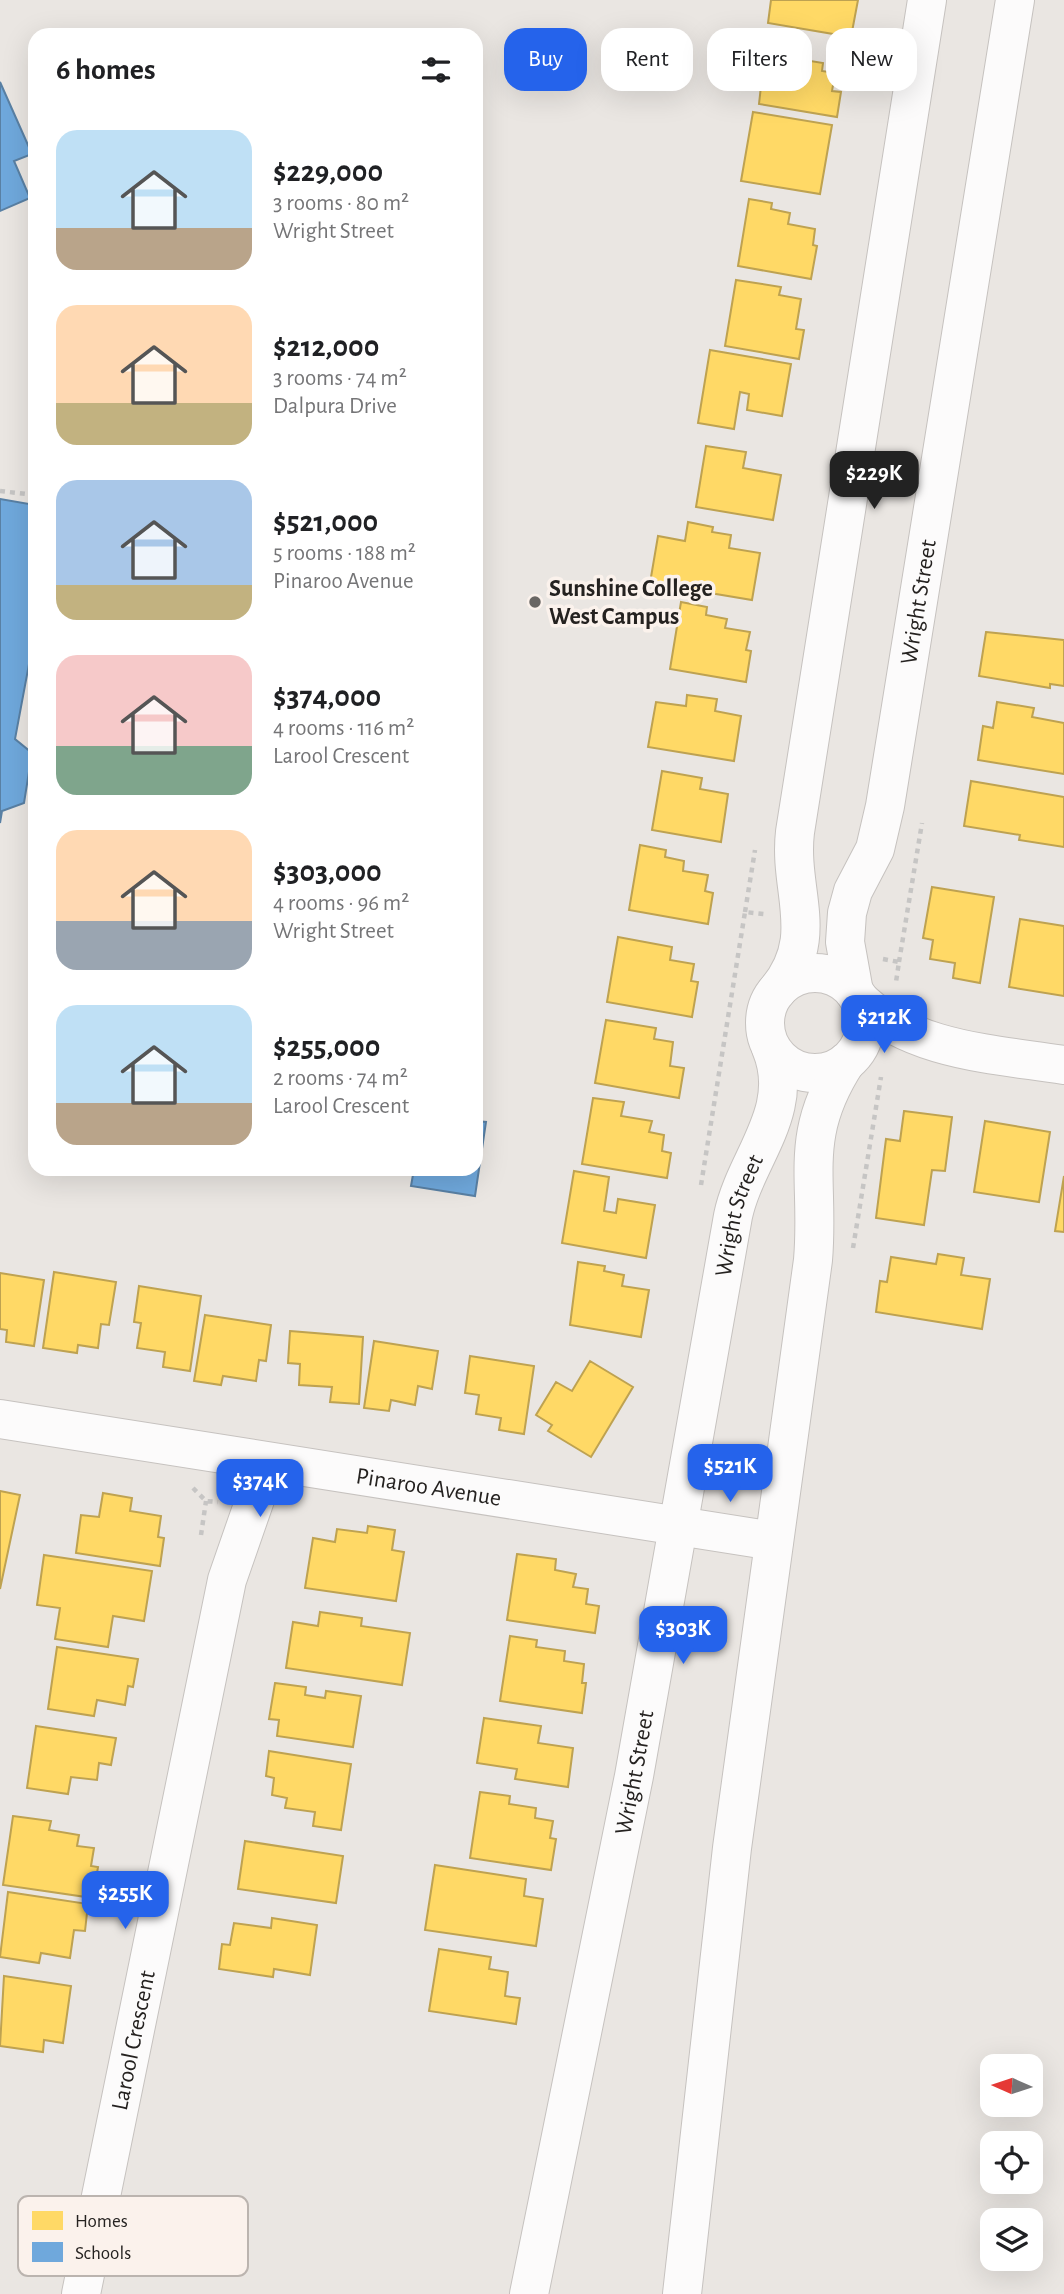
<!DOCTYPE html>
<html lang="en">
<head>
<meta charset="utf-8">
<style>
  body { margin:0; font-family:"Alegreya Sans",sans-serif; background:#f6f6f6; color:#202124; height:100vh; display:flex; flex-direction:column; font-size:26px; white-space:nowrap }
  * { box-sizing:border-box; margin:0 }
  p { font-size:23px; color:#757577 }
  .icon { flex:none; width:38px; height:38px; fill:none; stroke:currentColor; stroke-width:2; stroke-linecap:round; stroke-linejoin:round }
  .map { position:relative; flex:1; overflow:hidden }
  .side { position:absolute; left:28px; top:28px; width:455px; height:1148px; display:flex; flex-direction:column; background:#fff; border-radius:21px; box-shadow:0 7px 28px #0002 }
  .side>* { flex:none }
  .guide { position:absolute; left:504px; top:28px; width:455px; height:63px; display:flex; gap:14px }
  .needle { width:46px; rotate:273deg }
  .tools { position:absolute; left:980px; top:2054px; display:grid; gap:14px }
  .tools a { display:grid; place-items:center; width:63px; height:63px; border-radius:14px; background:#fff; box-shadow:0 7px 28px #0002; font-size:35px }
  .price { position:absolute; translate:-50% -60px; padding:0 16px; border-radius:14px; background:#2563eb; color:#fff; font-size:23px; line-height:46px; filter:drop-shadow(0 2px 4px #0008) }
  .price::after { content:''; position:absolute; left:50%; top:42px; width:21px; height:16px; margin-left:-10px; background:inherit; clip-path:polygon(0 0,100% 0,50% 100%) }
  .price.active { background:#222; color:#fff }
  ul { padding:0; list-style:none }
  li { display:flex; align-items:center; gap:21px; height:175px; padding:0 28px }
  li span { display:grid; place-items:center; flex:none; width:196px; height:140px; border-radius:21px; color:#555 }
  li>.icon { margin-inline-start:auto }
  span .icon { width:84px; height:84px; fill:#fffc; stroke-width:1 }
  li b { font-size:30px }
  h2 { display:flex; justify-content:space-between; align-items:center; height:84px; padding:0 28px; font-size:30px }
  .tag { padding:0 24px; border-radius:21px; background:#fff; box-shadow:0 7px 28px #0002; font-size:24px; line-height:63px }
  .tag.active { background:#2563eb; color:#fff }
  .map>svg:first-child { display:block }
  .homes { fill:#ffd966; stroke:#bea251; stroke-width:2 }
  .schools { fill:#6fa8dc; stroke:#5980a4; stroke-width:2 }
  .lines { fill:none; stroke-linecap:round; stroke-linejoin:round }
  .minor-casing { stroke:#c6c2bf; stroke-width:40 }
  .path { stroke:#c6c5c4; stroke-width:4.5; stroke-dasharray:5 5; stroke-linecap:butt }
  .minor { stroke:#fcfbfb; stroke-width:38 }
  .poi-dot { fill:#6a6764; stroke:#fbf2ec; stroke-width:2.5 }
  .labels { text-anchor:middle; stroke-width:7; stroke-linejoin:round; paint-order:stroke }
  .poi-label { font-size:24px; font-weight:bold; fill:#252220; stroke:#fbf2ec; text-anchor:start }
  .street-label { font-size:24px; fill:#252220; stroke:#fbf2ec }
  .key { fill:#fbf2ec; stroke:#bbb4af; stroke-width:2 }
  .key-label { font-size:19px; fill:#252220 }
</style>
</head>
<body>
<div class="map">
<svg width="1064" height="2294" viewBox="0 0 1064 2294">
  <rect width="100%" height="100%" fill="#eae6e2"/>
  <path class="homes" d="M 771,0 L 858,0 L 851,37 L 768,23 Z
    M 770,37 L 795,41 L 792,58 L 823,63 L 822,71 L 835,73 L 832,91 L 841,92 L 837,117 L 759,104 L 761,86 L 749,84 L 754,51 L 767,54 Z
    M 753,112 L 832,125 L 820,194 L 741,181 Z
    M 749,199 L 772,203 L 771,209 L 790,213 L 788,224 L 815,229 L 813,245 L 817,246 L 811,279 L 738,266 Z
    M 736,280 L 781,287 L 779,295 L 801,299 L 796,329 L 804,330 L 799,359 L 725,346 Z
    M 710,350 L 791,364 L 782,416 L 747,410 L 749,394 L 740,392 L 734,429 L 698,423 Z
    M 706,446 L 746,452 L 743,468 L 781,475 L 773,520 L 696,507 Z
    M 688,522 L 713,527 L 712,532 L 731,535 L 729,548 L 760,553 L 752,600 L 650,583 L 658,536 L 685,541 Z
    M 681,602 L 707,607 L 706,615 L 727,619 L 725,628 L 750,632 L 746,650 L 751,651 L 746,682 L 670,669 Z
    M 986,632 L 1064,640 L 1064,686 L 1050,684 L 1050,688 L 979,676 Z
    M 687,695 L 717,699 L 715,711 L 741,716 L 734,761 L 648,747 L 656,702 L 686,706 Z
    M 997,702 L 1034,708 L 1032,717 L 1064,723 L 1064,774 L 978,760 L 983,726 L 993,728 Z
    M 662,771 L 702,778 L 700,789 L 728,794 L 721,842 L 652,830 Z
    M 971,781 L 1064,797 L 1064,847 L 1019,840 L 1020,835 L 964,826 Z
    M 640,845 L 666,850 L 665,857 L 684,861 L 683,871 L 708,875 L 705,891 L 713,893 L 708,924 L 629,910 Z
    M 932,887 L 994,897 L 980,983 L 953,978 L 955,963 L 930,959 L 933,940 L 923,938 Z
    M 1020,919 L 1064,926 L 1064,996 L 1009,987 Z
    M 618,937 L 672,947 L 670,960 L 694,964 L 691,981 L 698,982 L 692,1017 L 607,1002 Z
    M 606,1020 L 656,1028 L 654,1039 L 673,1042 L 670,1066 L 684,1068 L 679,1098 L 595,1083 Z
    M 593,1098 L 624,1102 L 621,1116 L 652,1121 L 649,1132 L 664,1135 L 662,1151 L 671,1153 L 667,1178 L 582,1164 Z
    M 904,1111 L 952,1117 L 945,1171 L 932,1170 L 924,1225 L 876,1218 L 886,1139 L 900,1141 Z
    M 985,1121 L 1050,1132 L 1039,1202 L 974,1192 Z
    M 574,1171 L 609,1177 L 604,1211 L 616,1213 L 618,1199 L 655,1205 L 646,1258 L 562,1243 Z
    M 1064,1176 L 1064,1232 L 1055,1231 Z
    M 938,1254 L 964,1258 L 961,1275 L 990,1279 L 982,1329 L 876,1312 L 880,1281 L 887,1282 L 891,1257 L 936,1264 Z
    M 578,1262 L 605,1266 L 604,1271 L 624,1275 L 622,1286 L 649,1290 L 641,1337 L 570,1325 Z
    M 54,1272 L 116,1282 L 109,1325 L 101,1324 L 98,1348 L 78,1345 L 77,1353 L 43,1348 Z
    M 0,1273 L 44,1280 L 34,1346 L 6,1342 L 7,1330 L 0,1329 Z
    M 139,1286 L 201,1296 L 190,1371 L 163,1367 L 165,1352 L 137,1348 L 141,1323 L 134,1322 Z
    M 205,1315 L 271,1325 L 266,1361 L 259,1360 L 256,1381 L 223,1376 L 221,1385 L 194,1381 Z
    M 290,1331 L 363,1337 L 359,1404 L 330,1402 L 332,1387 L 299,1385 L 300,1364 L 288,1363 Z
    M 374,1341 L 438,1351 L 432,1389 L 418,1386 L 415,1405 L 391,1400 L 389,1411 L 364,1408 Z
    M 470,1356 L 534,1366 L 524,1434 L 499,1430 L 501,1418 L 476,1414 L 479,1395 L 465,1393 Z
    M 590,1361 L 633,1387 L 591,1457 L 548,1431 L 552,1425 L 536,1415 L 556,1382 L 572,1391 Z
    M 0,1491 L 20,1495 L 0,1589 Z
    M 103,1493 L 132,1498 L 130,1511 L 161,1516 L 158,1537 L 164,1538 L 160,1566 L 76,1553 L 81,1515 L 99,1517 Z
    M 368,1526 L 395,1530 L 392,1550 L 404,1552 L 396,1601 L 305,1588 L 313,1538 L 335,1542 L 337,1529 L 367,1533 Z
    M 517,1554 L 556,1559 L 555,1570 L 576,1574 L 573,1587 L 588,1589 L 586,1604 L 599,1606 L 595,1633 L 507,1620 Z
    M 44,1555 L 152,1571 L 144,1621 L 113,1616 L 108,1647 L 55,1639 L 60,1608 L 37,1605 Z
    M 320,1612 L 362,1618 L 361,1626 L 410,1633 L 402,1685 L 286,1668 L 293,1622 L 318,1626 Z
    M 510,1636 L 537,1640 L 536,1647 L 565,1651 L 564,1661 L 584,1664 L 582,1683 L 586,1683 L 582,1713 L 500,1701 Z
    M 57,1647 L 138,1659 L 133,1687 L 128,1686 L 125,1705 L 97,1700 L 94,1716 L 48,1709 Z
    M 275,1683 L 306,1687 L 305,1695 L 325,1698 L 326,1691 L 361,1696 L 353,1747 L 277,1736 L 279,1720 L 269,1719 Z
    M 484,1718 L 541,1726 L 538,1743 L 573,1748 L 568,1787 L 515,1779 L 517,1769 L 477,1763 Z
    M 36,1726 L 116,1738 L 111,1765 L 99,1763 L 97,1780 L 71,1777 L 68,1794 L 27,1788 Z
    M 269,1751 L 351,1764 L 341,1830 L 313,1826 L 315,1812 L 285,1808 L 287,1798 L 272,1795 L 274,1778 L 266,1776 Z
    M 480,1792 L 510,1796 L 509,1804 L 536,1808 L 535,1818 L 553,1821 L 550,1838 L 556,1839 L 551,1870 L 470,1858 Z
    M 13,1816 L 51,1821 L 49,1830 L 79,1835 L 77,1846 L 94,1848 L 91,1866 L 98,1867 L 93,1898 L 3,1885 Z
    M 245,1841 L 343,1856 L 336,1903 L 238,1889 Z
    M 435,1865 L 526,1879 L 524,1896 L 543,1899 L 536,1946 L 425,1930 Z
    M 8,1892 L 88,1904 L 85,1931 L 74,1930 L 70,1958 L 41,1953 L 39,1963 L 0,1957 Z
    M 272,1918 L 317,1925 L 310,1975 L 274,1969 L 273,1977 L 219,1969 L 222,1944 L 230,1945 L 234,1923 L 271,1928 Z
    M 439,1949 L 491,1957 L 489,1969 L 508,1972 L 505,1996 L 520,1998 L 516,2024 L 429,2011 Z
    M 4,1976 L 71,1986 L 63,2043 L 44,2040 L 43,2052 L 0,2046 Z"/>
  <path class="schools" d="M 0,82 L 32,154 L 14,161 L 30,198 L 0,211 Z
    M 0,499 L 35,505 L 35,632 L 15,739 L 32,753 L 24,803 L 2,811 L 0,823 Z
    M 476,1121 L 486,1122 L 475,1196 L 411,1186 L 414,1169 L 476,1169 Z"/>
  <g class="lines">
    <defs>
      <g id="minor">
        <circle cx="815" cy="1023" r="50"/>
        <path d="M 776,992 C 822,937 788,892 795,832 L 927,0"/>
        <path id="s1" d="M 854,992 L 845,942 L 847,913 L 853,891 L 875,849 L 885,806 L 1015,0"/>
        <path d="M 858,998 C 910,1051 994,1054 1064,1065"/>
        <path id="s2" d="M 0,1419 L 774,1541"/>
        <path id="s3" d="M 81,2294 L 227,1580 L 268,1462"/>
        <path id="s4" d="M 529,2294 L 634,1776 L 733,1216 C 745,1158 797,1111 771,1048"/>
        <path d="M 682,2294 L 732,1848 L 813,1260 C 820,1178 797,1138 846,1062"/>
      </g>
    </defs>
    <use href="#minor" class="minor-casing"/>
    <path class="path" d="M 0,491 L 35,495
      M 745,912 L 755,850
      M 883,959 L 899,962 L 896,982
      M 899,962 L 922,823
      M 701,1185 L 745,912 L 764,914
      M 853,1248 L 881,1077
      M 193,1488 L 206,1501 L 218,1502
      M 201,1535 L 206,1501"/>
    <use href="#minor" class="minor"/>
  </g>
  <circle class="poi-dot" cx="535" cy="602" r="7"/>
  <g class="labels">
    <g class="poi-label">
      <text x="549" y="596">Sunshine College<tspan x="549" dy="28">West Campus</tspan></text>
    </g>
    <g class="street-label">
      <text dy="8" stroke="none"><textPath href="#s1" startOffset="401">Wright Street</textPath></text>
      <text dy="8" stroke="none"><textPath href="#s4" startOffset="1099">Wright Street</textPath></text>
      <text dy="8" stroke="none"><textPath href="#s2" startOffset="434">Pinaroo Avenue</textPath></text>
      <text dy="8" stroke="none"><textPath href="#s4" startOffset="532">Wright Street</textPath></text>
      <text dy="8" stroke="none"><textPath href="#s3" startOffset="259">Larool Crescent</textPath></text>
    </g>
  </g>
  <rect x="18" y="2196" width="230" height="80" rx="10" class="key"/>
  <rect x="32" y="2211" width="31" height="19" fill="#ffd966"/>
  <rect x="32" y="2242" width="31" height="20" fill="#6fa8dc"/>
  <g class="key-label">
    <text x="75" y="2227">Homes</text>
    <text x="75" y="2259">Schools</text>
  </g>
</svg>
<div class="tools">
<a><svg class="needle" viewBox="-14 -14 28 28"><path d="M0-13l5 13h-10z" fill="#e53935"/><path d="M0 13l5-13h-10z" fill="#757577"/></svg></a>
<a><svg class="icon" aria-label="locate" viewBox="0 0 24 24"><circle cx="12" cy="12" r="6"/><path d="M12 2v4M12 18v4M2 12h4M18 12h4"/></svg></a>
<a><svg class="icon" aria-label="layers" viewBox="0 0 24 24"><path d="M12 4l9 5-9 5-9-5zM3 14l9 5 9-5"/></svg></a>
</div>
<b class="price active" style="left:874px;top:511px">$229K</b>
<b class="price" style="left:884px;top:1055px">$212K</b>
<b class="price" style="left:730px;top:1504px">$521K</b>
<b class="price" style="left:260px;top:1519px">$374K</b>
<b class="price" style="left:683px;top:1666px">$303K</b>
<b class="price" style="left:125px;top:1931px">$255K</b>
<div class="guide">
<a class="tag active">Buy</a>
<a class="tag">Rent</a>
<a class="tag">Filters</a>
<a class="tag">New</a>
</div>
<section class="side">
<h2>6 homes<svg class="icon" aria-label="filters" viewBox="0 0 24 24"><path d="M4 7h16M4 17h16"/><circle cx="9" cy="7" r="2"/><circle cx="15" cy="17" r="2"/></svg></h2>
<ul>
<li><span style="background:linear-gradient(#bfe0f5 70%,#b9a48a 0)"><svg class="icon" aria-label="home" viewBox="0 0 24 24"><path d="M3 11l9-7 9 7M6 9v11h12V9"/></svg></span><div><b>$229,000</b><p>3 rooms · 80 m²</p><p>Wright Street</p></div></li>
<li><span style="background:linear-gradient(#ffd9b3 70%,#c2b280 0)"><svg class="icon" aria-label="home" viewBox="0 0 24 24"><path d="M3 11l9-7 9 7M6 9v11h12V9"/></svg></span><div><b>$212,000</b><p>3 rooms · 74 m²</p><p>Dalpura Drive</p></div></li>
<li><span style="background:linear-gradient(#a9c7e8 75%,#c2b280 0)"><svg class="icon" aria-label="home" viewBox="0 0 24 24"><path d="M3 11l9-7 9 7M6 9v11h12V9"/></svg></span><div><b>$521,000</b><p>5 rooms · 188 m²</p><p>Pinaroo Avenue</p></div></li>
<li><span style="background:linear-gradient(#f6c9c9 65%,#7fa58c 0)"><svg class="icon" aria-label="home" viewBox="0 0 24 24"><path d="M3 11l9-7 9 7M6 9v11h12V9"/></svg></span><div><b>$374,000</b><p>4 rooms · 116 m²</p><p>Larool Crescent</p></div></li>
<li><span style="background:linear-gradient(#ffd9b3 65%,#9aa5b1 0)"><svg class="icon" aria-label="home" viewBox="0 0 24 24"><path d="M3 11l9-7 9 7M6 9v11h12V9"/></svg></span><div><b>$303,000</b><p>4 rooms · 96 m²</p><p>Wright Street</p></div></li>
<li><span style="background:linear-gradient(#bfe0f5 70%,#b9a48a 0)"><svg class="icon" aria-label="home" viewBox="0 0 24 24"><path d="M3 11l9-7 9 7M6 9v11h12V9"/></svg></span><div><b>$255,000</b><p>2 rooms · 74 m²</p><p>Larool Crescent</p></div></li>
</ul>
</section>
</div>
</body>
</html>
